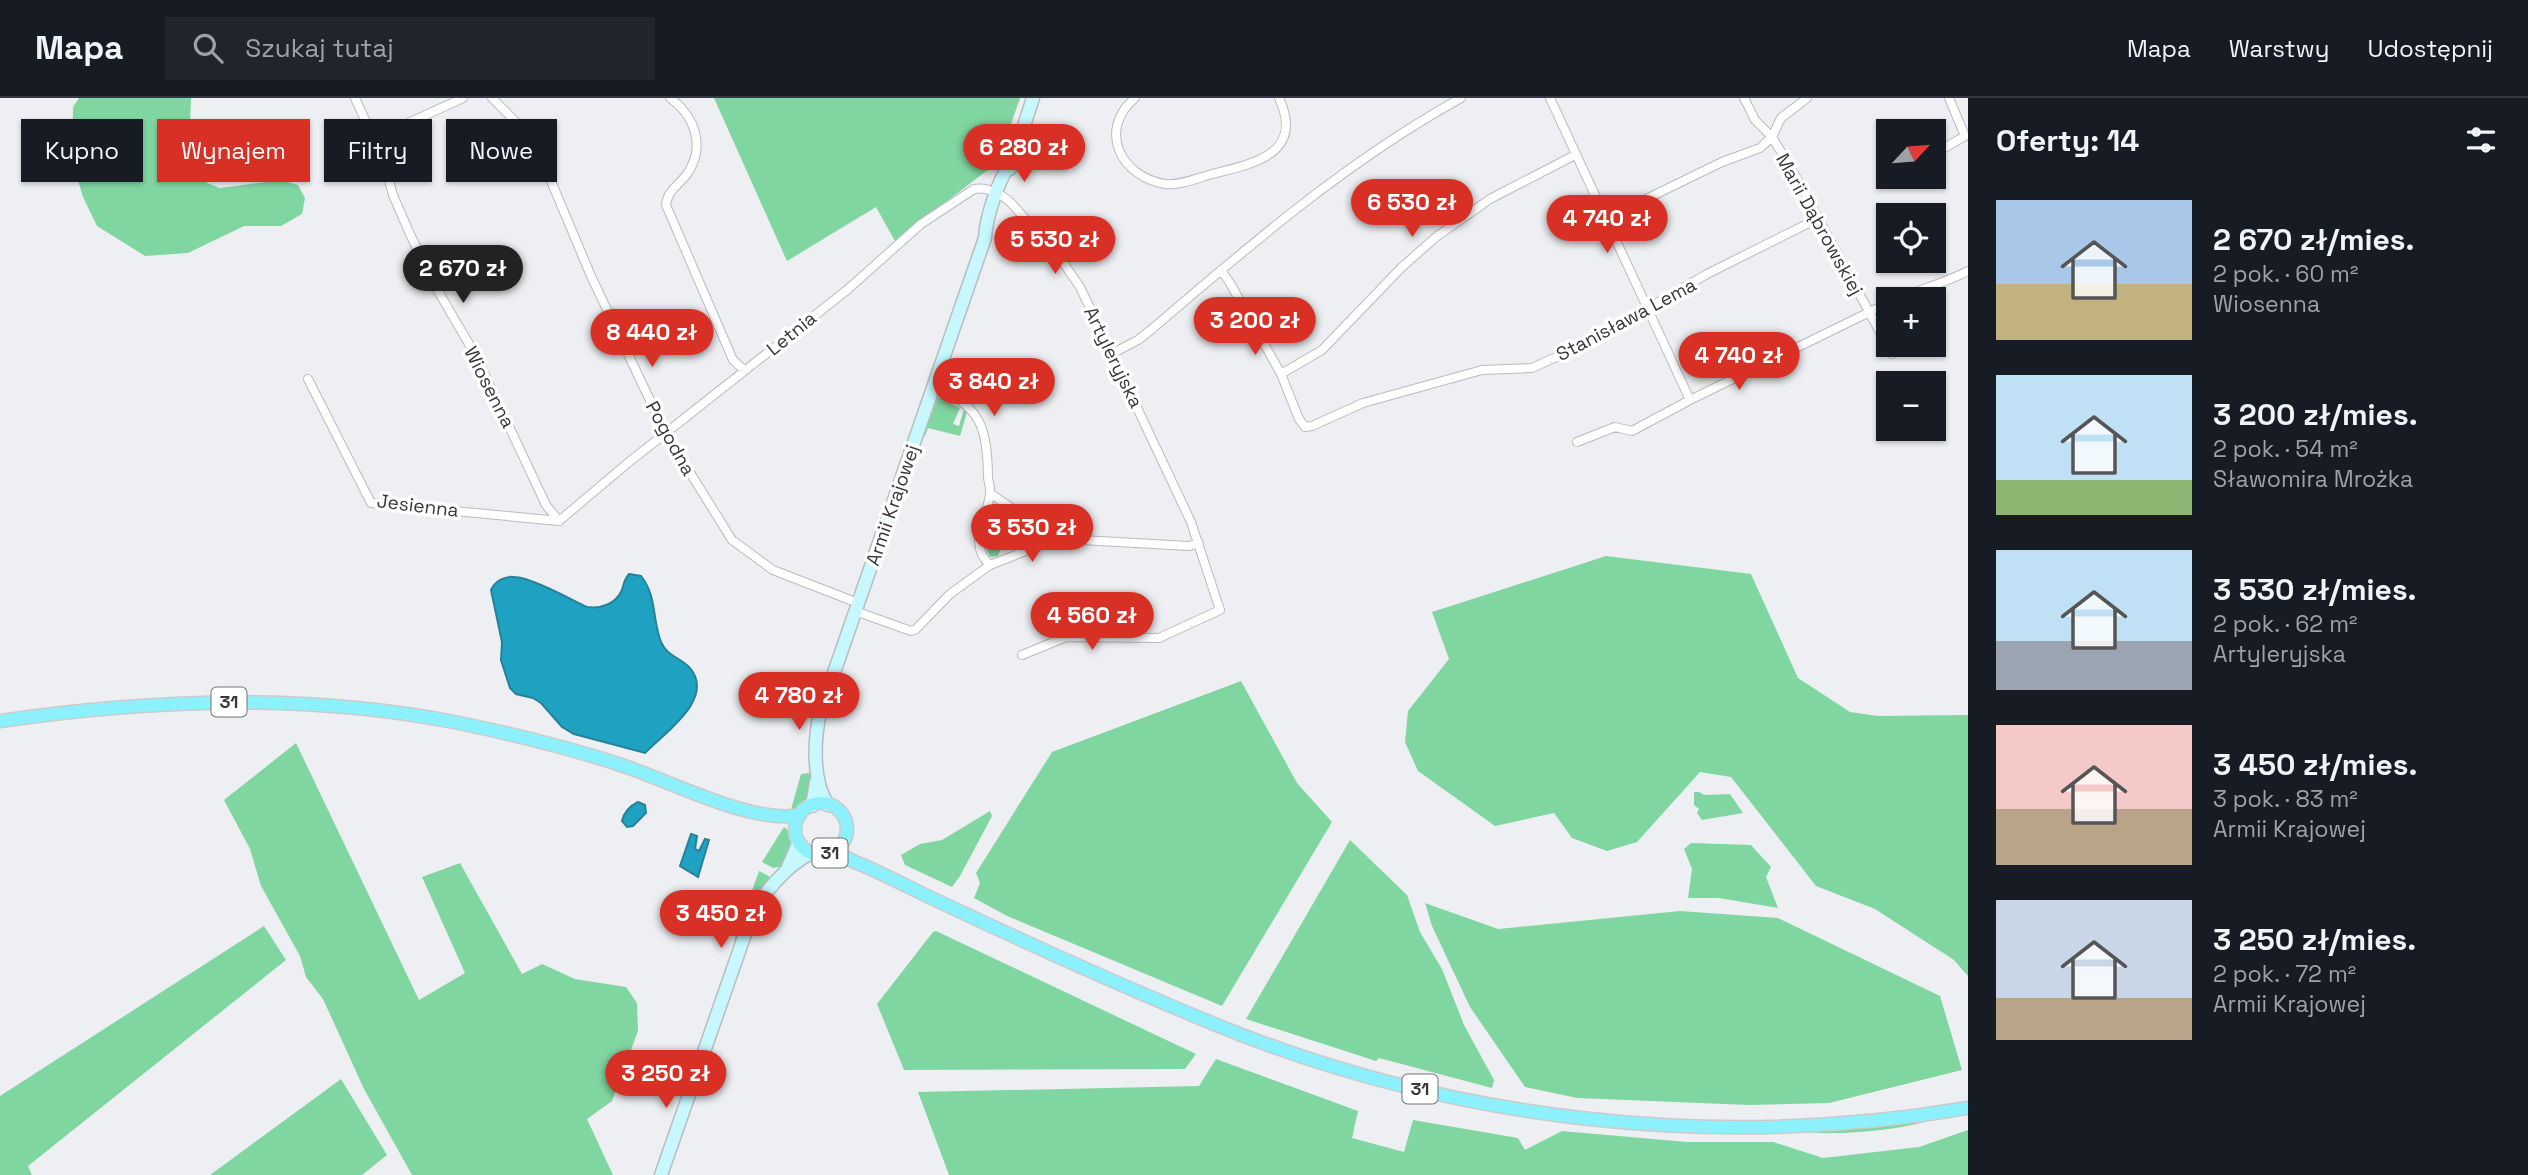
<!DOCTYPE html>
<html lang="pl">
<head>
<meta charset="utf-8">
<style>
  body { margin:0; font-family:"Space Grotesk",sans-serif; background:#20242c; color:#f1f3f6; height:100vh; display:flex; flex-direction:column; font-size:26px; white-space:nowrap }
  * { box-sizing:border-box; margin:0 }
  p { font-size:23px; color:#9ea1a6 }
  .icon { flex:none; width:38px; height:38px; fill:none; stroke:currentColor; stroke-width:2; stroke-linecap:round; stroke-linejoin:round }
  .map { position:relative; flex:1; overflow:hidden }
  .sheet { display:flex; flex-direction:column; background:#171b24; width:560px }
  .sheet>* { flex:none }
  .hud { position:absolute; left:21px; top:21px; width:665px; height:63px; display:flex; gap:14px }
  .needle { width:46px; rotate:64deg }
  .tools { position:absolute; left:1876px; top:21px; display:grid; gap:14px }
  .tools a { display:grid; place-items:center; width:70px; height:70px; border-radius:0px; background:#171b24; box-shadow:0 2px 5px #0004; font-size:35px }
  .price { position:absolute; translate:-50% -60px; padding:0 16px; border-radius:24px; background:#d93025; color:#fff; font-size:23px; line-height:46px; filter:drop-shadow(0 2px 4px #0008) }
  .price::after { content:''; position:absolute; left:50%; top:42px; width:21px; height:16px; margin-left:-10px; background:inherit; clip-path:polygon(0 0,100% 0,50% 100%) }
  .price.active { background:#222; color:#fff }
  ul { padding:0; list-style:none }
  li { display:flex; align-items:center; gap:21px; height:175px; padding:0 28px }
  li span { display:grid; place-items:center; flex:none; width:196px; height:140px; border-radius:0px; color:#555 }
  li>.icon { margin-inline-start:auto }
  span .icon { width:84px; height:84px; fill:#fffc; stroke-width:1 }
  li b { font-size:30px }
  h2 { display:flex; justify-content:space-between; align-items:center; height:84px; padding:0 28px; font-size:30px }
  .chip { padding:0 24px; border-radius:0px; background:#171b24; box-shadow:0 2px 5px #0004; font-size:24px; line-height:63px }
  .chip.active { background:#d93025; color:#fff }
  header { display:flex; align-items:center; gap:42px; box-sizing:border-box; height:98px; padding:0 35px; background:#171b24; border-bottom:2px solid #363941 }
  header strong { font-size:33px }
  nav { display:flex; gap:38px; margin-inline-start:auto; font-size:24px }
  .search { width:490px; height:63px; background:#20242c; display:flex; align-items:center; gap:18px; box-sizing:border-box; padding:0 24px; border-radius:0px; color:#9ea1a6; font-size:26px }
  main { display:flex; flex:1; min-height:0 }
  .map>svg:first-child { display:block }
  .green { fill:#80d6a1 }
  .water { fill:#1fa2c2; stroke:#268299; stroke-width:2 }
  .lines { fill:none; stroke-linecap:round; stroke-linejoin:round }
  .street-casing { stroke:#babbbe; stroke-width:10 }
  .secondary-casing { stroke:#babbbe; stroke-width:15 }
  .primary-casing { stroke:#cbcbcb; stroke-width:15 }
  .street { stroke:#fff; stroke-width:8 }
  .secondary { stroke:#c6f8fe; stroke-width:12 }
  .primary { stroke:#8df1fd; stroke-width:12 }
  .labels { text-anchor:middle; stroke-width:7; stroke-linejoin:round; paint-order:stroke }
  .shield { fill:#fff; stroke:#737374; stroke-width:2 }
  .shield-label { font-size:18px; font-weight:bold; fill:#373738 }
  .street-label { font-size:19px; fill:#373738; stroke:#fff }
</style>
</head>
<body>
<header>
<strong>Mapa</strong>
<div class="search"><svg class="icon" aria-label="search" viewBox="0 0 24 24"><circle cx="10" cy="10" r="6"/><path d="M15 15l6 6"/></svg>Szukaj tutaj</div>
<nav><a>Mapa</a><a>Warstwy</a><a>Udostępnij</a></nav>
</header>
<main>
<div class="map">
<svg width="1968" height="1077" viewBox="0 0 1968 1077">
  <rect width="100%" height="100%" fill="#eeeff2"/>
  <path class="green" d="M 79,0 L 191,0 L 189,52 L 207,85 L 220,90 L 280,82 L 298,87 L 305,100 L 302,116 L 281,128 L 244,128 L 188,155 L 145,158 L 97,128 L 83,99 L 72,62 L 73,9 Z
    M 714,0 L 1020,0 L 998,64 L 895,143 L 876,109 L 787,163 Z
    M 938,299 L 960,310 L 953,326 L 959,328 L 964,311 L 967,314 L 960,338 L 928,330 L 925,338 L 923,338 Z
    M 1001,408 L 1033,430 L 1031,446 L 1029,446 L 1028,443 L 1000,452 L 998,458 L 990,459 L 986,449 L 983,448 L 983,438 L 988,441 L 991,420 L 988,417 L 990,410 Z
    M 1606,458 L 1751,476 L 1798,580 L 1850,614 L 1878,618 L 1968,617 L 1968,878 L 1954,862 L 1875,811 L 1816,788 L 1731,679 L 1700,674 L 1637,744 L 1607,753 L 1572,740 L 1554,715 L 1495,728 L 1418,673 L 1405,644 L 1408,613 L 1449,561 L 1432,514 Z
    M 1241,583 L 1297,685 L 1332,724 L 1222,908 L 1007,818 L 974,800 L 980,785 L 976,775 L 1052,654 Z
    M 296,645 L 419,902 L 465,875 L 422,779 L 460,765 L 522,876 L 542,866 L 575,881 L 626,889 L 637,905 L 638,933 L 612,1003 L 587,1021 L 613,1077 L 412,1077 L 364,991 L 323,901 L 306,879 L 300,858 L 261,788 L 250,751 L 224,702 Z
    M 809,675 L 812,679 L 806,707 L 790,715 L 801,676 Z
    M 1694,694 L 1699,694 L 1704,697 L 1730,696 L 1743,715 L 1702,722 L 1697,715 L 1699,711 L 1694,707 Z
    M 990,713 L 992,718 L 960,778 L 952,789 L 905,767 L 901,757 L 920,746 L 942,742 Z
    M 784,729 L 793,737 L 795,746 L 783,768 L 773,770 L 762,764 Z
    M 1350,742 L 1407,797 L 1420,834 L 1442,871 L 1464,927 L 1494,982 L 1492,990 L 1379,960 L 1376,963 L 1246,921 Z
    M 1691,745 L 1751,747 L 1771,769 L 1766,779 L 1778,810 L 1719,800 L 1688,800 L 1692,771 L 1684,751 Z
    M 759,773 L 769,778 L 770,784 L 736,844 L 734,843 Z
    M 1425,805 L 1498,831 L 1680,813 L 1778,820 L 1940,898 L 1962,972 L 1829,1005 L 1749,1007 L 1577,1000 L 1525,989 L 1470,909 L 1432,828 Z
    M 264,828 L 286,862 L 28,1068 L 32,1077 L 0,1077 L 0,998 Z
    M 936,833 L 1196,956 L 1185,971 L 904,972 L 877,906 L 933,834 Z
    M 1216,961 L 1358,1013 L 1352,1040 L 1404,1054 L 1413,1022 L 1518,1040 L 1525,1052 L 1562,1033 L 1687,1044 L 1773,1044 L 1823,1060 L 1919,1049 L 1968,1032 L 1968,1077 L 949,1077 L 918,994 L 1199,988 Z
    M 341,981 L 387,1057 L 362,1077 L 210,1077 Z
    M 1935,1020 C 1910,1032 1827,1039 1800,1033 Z"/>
  <path class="water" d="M 629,476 L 641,478 C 657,498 652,521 661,544 C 667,558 679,559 689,569 C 717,600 664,635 645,655 L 574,636 L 562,629 L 541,605 L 533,600 L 516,596 L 510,590 L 501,562 L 502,544 L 491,492 C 495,483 504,478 514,479 C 530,479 570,501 587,509 C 601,511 616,506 622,492 C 624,485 624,482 629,476 Z
    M 638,704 L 645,707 L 646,715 L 633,728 L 627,729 L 622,723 C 624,714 630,708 638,704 Z
    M 691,736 L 697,738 L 695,751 L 699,753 L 705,741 L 709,742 L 698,779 L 680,768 Z"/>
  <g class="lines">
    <defs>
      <path id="street" d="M 355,0 L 383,61 L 393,97 L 409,134 L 434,186 L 476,258 L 546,407 L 559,423
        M 492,0 L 526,34 L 538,52 L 591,178 L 666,336 L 732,442 L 773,472 L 858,505
        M 670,0 C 695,18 706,49 687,76 C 679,87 667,93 666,107 L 733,262 L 744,272
        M 1135,0 C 1097,32 1121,79 1165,86 C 1179,88 1198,80 1212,76 C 1253,66 1305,56 1279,0
        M 1550,0 L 1690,302
        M 1744,0 L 1755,22 L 1772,39 L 1792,72 L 1892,256
        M 373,41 L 463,0
        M 1934,56 L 1965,38 L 1949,0
        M 1883,86 L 1895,79
        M 1607,120 L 1722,64 L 1760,50 L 1772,39 L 1781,20 L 1807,0
        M 1221,172 L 1230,185 L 1281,276 L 1299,321 L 1305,329 L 1312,328 L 1363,305 L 1482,272 L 1532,270 L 1587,245 L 1707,176 L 1817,121
        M 1897,201 C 1921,191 1945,185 1968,173
        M 1113,255 L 1138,242 L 1152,231 C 1250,147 1347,63 1461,0
        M 1281,276 L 1322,252 L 1402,169 L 1436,139 L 1490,101 L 1575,57
        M 308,281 L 371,405 L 559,423
        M 933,290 C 982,306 987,332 988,378 C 988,384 991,389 990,395 C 989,416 966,446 990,467
        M 1577,344 L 1615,329 L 1632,333 L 1690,302 L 1888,205
        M 990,395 L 1037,428 L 1064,441 L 1189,448 L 1199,445
        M 559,423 L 629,364 L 847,192 L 921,126 L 974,91 C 988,88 1003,97 1012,106 L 1060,160 L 1080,189 L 1191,424 L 1220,512 L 1159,540 L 1066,539 L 1022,557
        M 855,513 L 911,533 L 915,532 L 950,496 L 990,467 L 1041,447 L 1052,438"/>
      <path id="secondary" d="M 1010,71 L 1033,0
        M 828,707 C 812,683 814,642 820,615 L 985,140 C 986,119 998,83 1010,66
        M 812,708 L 816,684
        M 788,769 L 799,744
        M 661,1077 L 751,819 C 764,794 786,768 811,755"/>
      <path id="primary" d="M 0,623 C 153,601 307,595 459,625 C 512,636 566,649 618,666 C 667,681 751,727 800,717
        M795 731a26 26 0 1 1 52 0a26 26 0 1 1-52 0Z
        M 835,753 C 842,756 848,761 855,764 C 885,776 913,792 942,805 C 1031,847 1122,888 1214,926 C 1450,1023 1716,1053 1968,1010"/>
    </defs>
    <use href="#street" class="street-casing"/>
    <use href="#secondary" class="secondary-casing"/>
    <use href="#primary" class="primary-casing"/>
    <use href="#street" class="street"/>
    <use href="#secondary" class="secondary"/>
    <use href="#primary" class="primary"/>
  </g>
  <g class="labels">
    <g class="shield">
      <rect x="211.5" y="589.5" width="35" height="29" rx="5"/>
      <rect x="812.5" y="740.5" width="35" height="29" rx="5"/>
      <rect x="1402.5" y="976.5" width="35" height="29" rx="5"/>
    </g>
    <g class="shield-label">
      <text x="229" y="610">31</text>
      <text x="830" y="761">31</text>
      <text x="1420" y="997">31</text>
    </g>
    <g class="street-label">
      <text transform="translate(1820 126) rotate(61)" y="7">Marii Dąbrowskiej</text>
      <text transform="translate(1626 221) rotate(-28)" y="7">Stanisława Lema</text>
      <text transform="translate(791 235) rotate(-39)" y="7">Letnia</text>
      <text transform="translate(1114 259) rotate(64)" y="7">Artyleryjska</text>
      <text transform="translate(490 289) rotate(63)" y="7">Wiosenna</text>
      <text transform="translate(671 340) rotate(61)" y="7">Pogodna</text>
      <text transform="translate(418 407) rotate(7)" y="7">Jesienna</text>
      <text transform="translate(892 407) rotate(-71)" y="7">Armii Krajowej</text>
    </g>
  </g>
</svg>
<div class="tools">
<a><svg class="needle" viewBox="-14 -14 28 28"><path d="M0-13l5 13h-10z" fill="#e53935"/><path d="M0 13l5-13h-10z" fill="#9ea1a6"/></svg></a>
<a><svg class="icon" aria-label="locate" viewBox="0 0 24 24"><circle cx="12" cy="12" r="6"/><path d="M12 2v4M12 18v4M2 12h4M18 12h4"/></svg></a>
<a>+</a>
<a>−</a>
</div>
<b class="price" style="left:1024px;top:86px">6 280 zł</b>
<b class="price" style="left:1412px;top:141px">6 530 zł</b>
<b class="price" style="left:1607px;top:157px">4 740 zł</b>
<b class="price" style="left:1055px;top:178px">5 530 zł</b>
<b class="price active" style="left:463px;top:207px">2 670 zł</b>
<b class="price" style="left:1255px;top:259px">3 200 zł</b>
<b class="price" style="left:652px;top:271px">8 440 zł</b>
<b class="price" style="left:1739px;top:294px">4 740 zł</b>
<b class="price" style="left:994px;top:320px">3 840 zł</b>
<b class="price" style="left:1032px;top:466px">3 530 zł</b>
<b class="price" style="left:1092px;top:554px">4 560 zł</b>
<b class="price" style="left:799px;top:634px">4 780 zł</b>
<b class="price" style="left:721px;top:852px">3 450 zł</b>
<b class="price" style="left:666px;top:1012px">3 250 zł</b>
<div class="hud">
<a class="chip">Kupno</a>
<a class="chip active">Wynajem</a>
<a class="chip">Filtry</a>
<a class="chip">Nowe</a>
</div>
</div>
<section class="sheet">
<h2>Oferty: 14<svg class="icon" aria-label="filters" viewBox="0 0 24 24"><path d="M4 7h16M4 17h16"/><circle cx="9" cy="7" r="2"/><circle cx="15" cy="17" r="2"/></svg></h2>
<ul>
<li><span style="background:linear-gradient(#a9c7e8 60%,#c2b280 0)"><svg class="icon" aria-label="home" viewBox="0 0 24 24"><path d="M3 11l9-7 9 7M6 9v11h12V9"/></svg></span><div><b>2 670 zł/mies.</b><p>2 pok. · 60 m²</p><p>Wiosenna</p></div></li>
<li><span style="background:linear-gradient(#bfe0f5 75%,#8fb573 0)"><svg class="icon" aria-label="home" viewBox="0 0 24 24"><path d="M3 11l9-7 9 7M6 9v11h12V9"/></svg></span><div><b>3 200 zł/mies.</b><p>2 pok. · 54 m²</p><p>Sławomira Mrożka</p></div></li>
<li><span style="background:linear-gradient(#bfe0f5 65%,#9aa5b1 0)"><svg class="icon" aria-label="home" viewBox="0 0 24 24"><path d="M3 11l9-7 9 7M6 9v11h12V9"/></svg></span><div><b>3 530 zł/mies.</b><p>2 pok. · 62 m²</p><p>Artyleryjska</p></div></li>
<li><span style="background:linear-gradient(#f6c9c9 60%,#b9a48a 0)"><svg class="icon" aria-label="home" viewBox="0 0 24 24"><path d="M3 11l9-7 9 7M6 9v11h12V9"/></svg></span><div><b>3 450 zł/mies.</b><p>3 pok. · 83 m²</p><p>Armii Krajowej</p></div></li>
<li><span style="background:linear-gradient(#c9d6e8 70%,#b9a48a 0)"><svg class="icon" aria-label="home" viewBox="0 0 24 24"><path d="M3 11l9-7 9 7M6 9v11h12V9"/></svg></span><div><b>3 250 zł/mies.</b><p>2 pok. · 72 m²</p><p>Armii Krajowej</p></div></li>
</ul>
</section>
</main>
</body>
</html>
